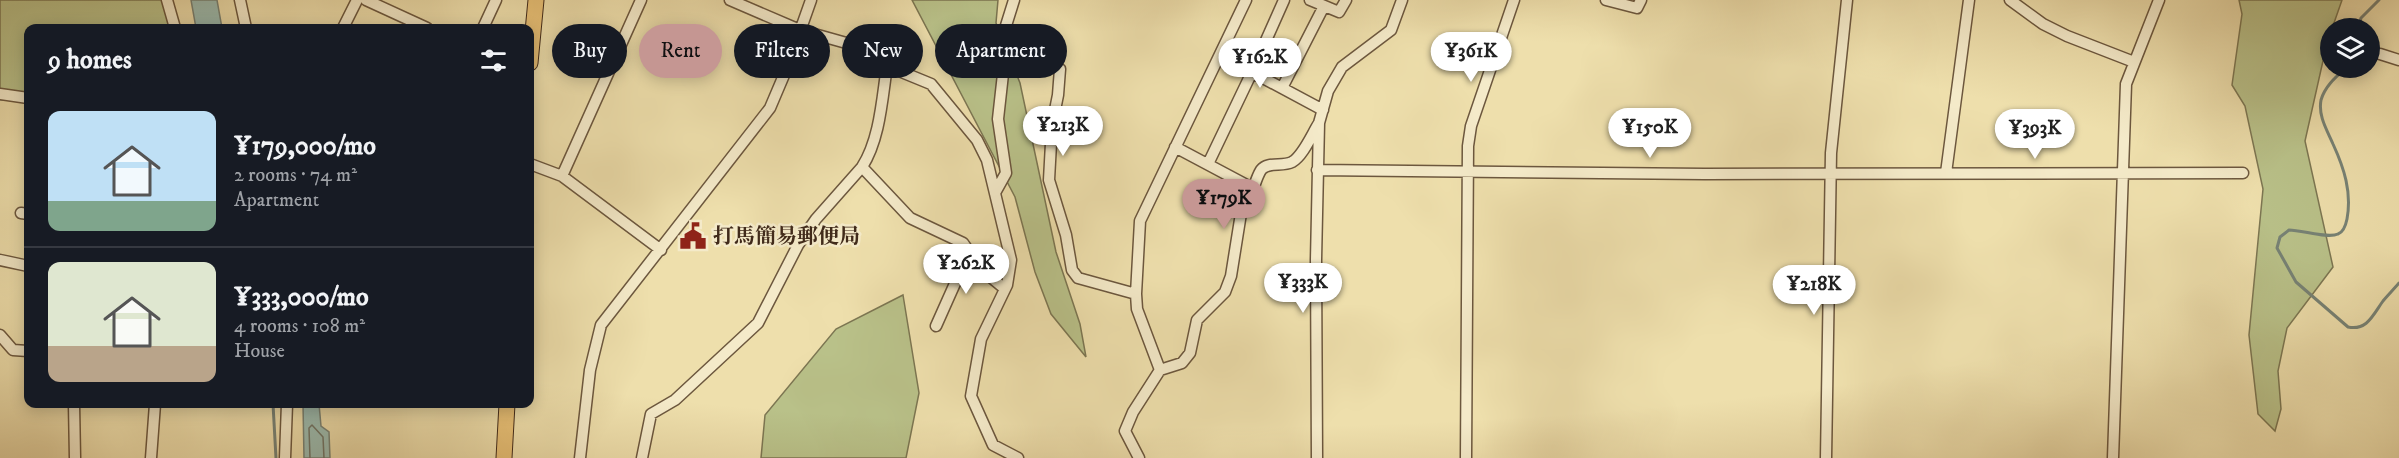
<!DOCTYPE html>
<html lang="en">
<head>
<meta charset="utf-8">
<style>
  body { margin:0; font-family:"IM FELL DW Pica","Noto Serif JP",serif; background:#242831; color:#f1f3f6; height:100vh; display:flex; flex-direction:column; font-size:22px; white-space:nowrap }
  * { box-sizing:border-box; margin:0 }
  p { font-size:20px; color:#9ea1a6 }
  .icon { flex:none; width:33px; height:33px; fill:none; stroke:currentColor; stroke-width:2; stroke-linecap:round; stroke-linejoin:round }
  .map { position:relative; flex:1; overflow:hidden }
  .sheet { position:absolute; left:24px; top:24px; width:510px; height:384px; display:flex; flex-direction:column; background:#171b24; border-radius:12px; box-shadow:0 3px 15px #0003 }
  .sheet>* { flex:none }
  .hud { position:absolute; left:552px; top:24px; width:570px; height:54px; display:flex; gap:12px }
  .fabs { position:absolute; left:2320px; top:18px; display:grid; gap:12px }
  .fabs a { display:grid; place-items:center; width:60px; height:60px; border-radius:50%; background:#171b24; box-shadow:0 3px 15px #0003; font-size:30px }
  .price { position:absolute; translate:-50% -51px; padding:0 14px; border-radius:21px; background:#fff; color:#222; font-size:20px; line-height:39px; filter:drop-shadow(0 2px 3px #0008) }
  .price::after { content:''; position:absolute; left:50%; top:36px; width:18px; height:14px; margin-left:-9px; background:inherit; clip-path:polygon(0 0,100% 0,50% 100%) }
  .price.selected { background:#c59692; color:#111 }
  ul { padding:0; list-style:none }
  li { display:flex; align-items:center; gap:18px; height:150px; padding:0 24px }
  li+li { border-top:2px solid #363941 }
  li span { display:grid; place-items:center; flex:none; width:168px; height:120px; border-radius:12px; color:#555 }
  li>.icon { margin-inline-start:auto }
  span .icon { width:72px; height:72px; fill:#fffc; stroke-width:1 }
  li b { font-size:26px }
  h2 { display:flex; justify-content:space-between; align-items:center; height:72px; padding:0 24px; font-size:26px }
  .tag { padding:0 21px; border-radius:27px; background:#171b24; box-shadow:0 3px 15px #0003; font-size:21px; line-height:54px }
  .tag.selected { background:#c59692; color:#111 }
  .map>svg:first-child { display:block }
  .green { fill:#b9c189; stroke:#7c7652; stroke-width:1.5 }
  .water { fill:#9bbcb1; stroke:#778275; stroke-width:1.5 }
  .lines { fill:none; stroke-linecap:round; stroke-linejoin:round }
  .shore { stroke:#6e7366; stroke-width:1.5 }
  .stream { stroke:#778275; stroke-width:3 }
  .minor-casing { stroke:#6c573e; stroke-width:13 }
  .highway-casing { stroke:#402a1a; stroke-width:17 }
  .minor { stroke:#f4eac9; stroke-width:10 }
  .highway { stroke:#e7c076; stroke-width:15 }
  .labels { text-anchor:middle; stroke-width:5; stroke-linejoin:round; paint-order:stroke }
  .poi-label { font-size:21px; font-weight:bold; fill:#402a1a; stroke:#f4eac9; text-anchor:start }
</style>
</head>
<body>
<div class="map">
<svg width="2399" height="458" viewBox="0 0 2399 458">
  <rect width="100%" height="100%" fill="#eedfac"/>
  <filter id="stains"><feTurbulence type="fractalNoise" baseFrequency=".00333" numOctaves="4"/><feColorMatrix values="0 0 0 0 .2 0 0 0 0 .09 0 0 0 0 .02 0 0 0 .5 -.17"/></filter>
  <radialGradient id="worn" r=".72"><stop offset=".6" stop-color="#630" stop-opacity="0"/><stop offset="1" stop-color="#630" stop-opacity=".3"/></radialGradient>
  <path class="green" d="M 0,0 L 163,0 L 170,28 L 28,28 L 28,96 L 0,90 Z
    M 912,0 L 998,0 L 996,23 L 1020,83 L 1056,252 L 1080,324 L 1086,357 L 1051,314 L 1035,272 L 1015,197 Z
    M 2239,0 L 2342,0 L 2327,43 L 2305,141 L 2333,267 L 2287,328 L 2278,371 L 2281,409 L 2275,431 L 2258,414 L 2249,335 L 2263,189 L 2245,106 L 2232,85 L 2242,14 Z
    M 903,295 L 919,393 L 906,458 L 761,458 L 765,415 L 836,329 Z"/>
  <path class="water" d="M 191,0 L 217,0 L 222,28 L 196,28 Z
    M 303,404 L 319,404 L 321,426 L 329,432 L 330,458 L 304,458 Z"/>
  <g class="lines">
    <path class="shore" d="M 310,458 L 309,428 L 312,425 L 323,437 L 324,458"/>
    <path class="stream" d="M 2358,28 L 2361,18 L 2379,0
      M 2346,68 C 2336,77 2325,86 2321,100 C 2318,116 2327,130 2333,144 C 2344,168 2352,192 2347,219 C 2346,224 2344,232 2338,234 C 2328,239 2302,230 2289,230 L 2280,237 L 2277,248 L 2296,282 L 2348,327 C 2367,331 2373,315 2383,301 C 2388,295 2394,289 2399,283
      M 0,99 L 14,100
      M 273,404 L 276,458"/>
    <defs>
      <path id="minor" d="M 167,0 L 175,28
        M 240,0 L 246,28
        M 366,0 L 427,28
        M 730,0 L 800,30 L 857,46 L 880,59 L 887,66 L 931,84 L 977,140 L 987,160 L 1011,260 L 1007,285 L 981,339 L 971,396 L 993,445 L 1018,458
        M 1310,0 L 1339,12 L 1346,0
        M 1606,0 L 1637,8 L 1641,0
        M 2010,0 L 2043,24 L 2067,36 L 2134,62
        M 343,28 L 357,0
        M 483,28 L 496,0
        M 1004,32 C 1014,76 1034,52 1060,69 L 1058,95 L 1052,125 L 1049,180 L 1066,235 L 1072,270 L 1078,278 L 1136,294
        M 2380,54 L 2399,60
        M 1220,55 L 1323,110
        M 1282,88 L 1324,6
        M 0,94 L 28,98
        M 1175,147 L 1254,189
        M 530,164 L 562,176 L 661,250
        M 1208,164 L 1252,72 L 1284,0
        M 862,167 L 910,218 L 963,243 L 982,270 L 1005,289
        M 1317,170 L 1705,174 L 2243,173
        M 1946,173 L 1969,0
        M 562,176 L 641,0
        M 996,191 L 1006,173 L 998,119 L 1003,74 L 996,44 L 1004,32 L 1014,0
        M 21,213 L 28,214
        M 0,260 L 28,266
        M 936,326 L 969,252
        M 0,335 L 13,350 L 28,351
        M 1160,370 L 1137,309 L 1136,294 L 1140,221 L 1246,0
        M 74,404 L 75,458
        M 151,458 L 155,404
        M 285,458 L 287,404
        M 580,458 L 590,370 L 601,325 L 770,108 L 787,68 L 811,0
        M 642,458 L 651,414 L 675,400 L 758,323 L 798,245 L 816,219 L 862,167 C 880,139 882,99 887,66
        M 1139,458 L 1125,431 L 1133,412 L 1160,370 L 1182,363 L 1190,353 L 1197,320 L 1225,292 L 1231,276 L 1242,207 C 1254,197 1253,183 1261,170 C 1268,161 1282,167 1292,162 C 1303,156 1312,134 1319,123
        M 1317,458 L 1316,260 L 1319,123 L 1328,91 L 1342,67 L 1391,30 L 1402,0
        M 1466,458 L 1468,146 L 1471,126 L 1514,0
        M 1826,458 L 1831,153 L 1847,0
        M 2113,458 L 2126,84 L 2159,0"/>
      <path id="highway" d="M 530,63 L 536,0
        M 504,458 L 507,404"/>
    </defs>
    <use href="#minor" class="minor-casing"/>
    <use href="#highway" class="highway-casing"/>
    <use href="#minor" class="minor"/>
    <use href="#highway" class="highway"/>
  </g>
  <defs>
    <symbol id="civic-bare" viewBox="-9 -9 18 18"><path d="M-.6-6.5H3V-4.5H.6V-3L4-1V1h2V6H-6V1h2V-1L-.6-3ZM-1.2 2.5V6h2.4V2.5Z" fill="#8f2418" stroke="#f4eac9" stroke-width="2.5" paint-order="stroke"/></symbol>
  </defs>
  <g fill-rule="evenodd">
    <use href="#civic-bare" x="674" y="217" width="38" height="38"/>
  </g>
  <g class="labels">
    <g class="poi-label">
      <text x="713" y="243">打馬簡易郵便局</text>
    </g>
  </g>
  <rect width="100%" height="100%" filter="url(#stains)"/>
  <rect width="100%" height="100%" fill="url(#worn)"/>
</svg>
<div class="fabs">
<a><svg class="icon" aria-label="layers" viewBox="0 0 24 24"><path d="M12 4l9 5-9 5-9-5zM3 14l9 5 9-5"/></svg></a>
</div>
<b class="price" style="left:1471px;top:83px">¥361K</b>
<b class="price" style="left:1260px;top:89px">¥162K</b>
<b class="price" style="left:1063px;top:157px">¥213K</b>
<b class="price" style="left:1650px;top:159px">¥150K</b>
<b class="price" style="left:2035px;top:160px">¥393K</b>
<b class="price selected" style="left:1224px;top:230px">¥179K</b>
<b class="price" style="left:966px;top:295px">¥262K</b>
<b class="price" style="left:1303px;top:314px">¥333K</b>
<b class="price" style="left:1814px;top:316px">¥218K</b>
<div class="hud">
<a class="tag">Buy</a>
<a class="tag selected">Rent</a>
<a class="tag">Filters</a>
<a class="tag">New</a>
<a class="tag">Apartment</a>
</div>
<section class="sheet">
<h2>9 homes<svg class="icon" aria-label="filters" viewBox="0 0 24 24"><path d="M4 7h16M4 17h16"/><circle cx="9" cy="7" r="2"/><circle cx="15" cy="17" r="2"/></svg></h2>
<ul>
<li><span style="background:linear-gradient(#bfe0f5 75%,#7fa58c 0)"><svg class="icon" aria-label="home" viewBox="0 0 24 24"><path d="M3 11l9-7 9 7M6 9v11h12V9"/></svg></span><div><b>¥179,000/mo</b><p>2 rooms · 74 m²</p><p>Apartment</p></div></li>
<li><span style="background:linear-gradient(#dfe7d0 70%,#b9a48a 0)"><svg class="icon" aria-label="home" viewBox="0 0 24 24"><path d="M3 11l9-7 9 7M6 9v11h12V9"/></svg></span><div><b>¥333,000/mo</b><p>4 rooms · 108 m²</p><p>House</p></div></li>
</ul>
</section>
</div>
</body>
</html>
